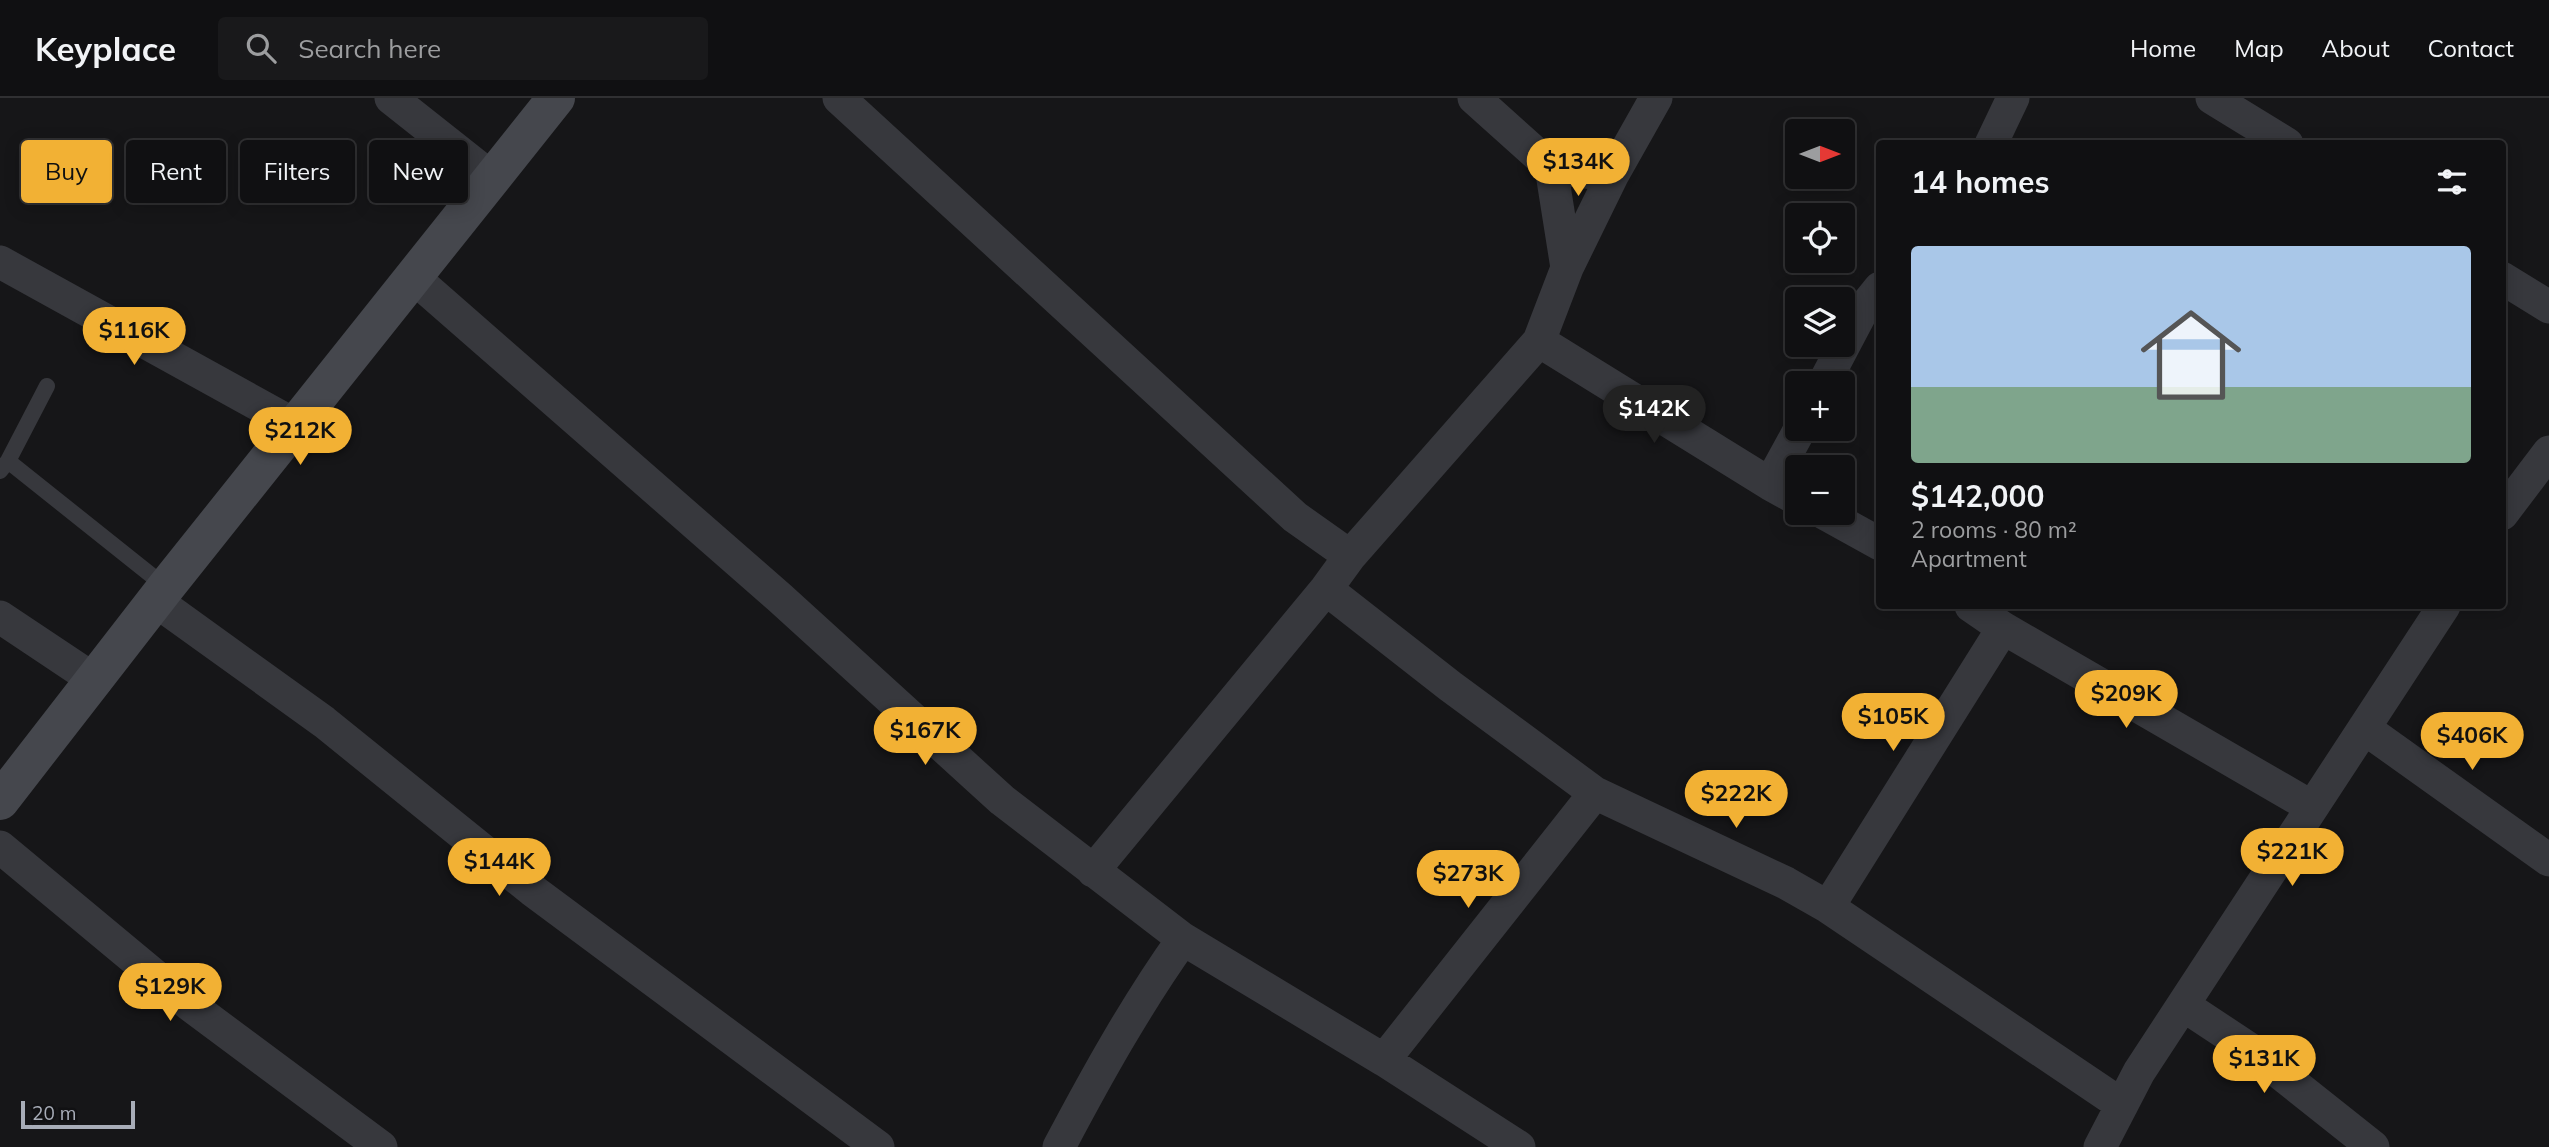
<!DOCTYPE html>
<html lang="en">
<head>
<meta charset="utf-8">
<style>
  body { margin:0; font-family:Mulish,sans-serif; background:#19191b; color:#f1f3f6; height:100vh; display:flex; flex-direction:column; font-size:26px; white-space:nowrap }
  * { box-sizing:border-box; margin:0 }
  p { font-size:23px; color:#9c9d9f }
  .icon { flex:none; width:38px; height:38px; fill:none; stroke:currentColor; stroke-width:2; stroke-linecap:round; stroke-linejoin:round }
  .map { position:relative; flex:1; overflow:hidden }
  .drawer { position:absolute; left:1876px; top:42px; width:630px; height:469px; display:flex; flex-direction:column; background:#101012; border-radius:7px; box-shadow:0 4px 18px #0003,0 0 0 2px #303032 }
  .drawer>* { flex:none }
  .banner { position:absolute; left:21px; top:42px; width:665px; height:63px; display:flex; gap:14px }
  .needle { width:46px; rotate:90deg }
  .fabs { position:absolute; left:1785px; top:21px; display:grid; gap:14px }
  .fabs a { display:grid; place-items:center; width:70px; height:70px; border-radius:7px; background:#101012; box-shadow:0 4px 18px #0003,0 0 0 2px #303032; font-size:35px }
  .scale { position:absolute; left:21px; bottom:18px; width:114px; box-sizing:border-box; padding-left:7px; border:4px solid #a8adb8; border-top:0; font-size:19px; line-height:24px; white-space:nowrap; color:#a8adb8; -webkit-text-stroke:5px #111113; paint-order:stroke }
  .price { position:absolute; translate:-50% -60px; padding:0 16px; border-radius:24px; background:#f2b134; color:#111; font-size:23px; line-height:46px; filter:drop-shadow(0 2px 4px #0008) }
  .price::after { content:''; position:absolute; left:50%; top:42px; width:21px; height:16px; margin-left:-10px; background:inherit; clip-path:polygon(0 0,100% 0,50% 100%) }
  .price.on { background:#222; color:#fff }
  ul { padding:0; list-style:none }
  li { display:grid; align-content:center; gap:14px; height:371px; padding:0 35px }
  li+li { border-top:2px solid #303032 }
  li span { display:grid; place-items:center; height:217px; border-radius:7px; color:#555 }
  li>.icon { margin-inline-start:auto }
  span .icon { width:126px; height:126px; fill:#fffc; stroke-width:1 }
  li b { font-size:30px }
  h2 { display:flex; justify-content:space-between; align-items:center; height:84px; padding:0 35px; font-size:30px }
  .chip { padding:0 24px; border-radius:7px; background:#101012; box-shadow:0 4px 18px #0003,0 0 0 2px #303032; font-size:24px; line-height:63px }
  .chip.on { background:#f2b134; color:#111 }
  header { display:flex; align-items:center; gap:42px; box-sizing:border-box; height:98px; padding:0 35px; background:#101012; border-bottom:2px solid #303032 }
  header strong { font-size:33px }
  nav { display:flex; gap:38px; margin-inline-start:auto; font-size:24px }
  .search { width:490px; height:63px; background:#19191b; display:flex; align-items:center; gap:18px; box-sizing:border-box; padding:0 24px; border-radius:7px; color:#9c9d9f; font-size:26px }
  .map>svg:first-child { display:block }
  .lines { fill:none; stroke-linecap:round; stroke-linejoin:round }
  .service { stroke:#37383d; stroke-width:16 }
  .minor { stroke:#37383d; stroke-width:33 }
  .secondary { stroke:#45474d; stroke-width:38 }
</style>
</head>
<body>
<header>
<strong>Keyplace</strong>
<div class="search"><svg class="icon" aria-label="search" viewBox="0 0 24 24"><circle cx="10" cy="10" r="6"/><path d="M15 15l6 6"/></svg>Search here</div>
<nav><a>Home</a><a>Map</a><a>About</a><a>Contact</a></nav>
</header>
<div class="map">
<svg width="2549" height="1049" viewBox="0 0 2549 1049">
  <rect width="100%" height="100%" fill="#161618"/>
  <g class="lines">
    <path class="service" d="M 8,363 L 166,489
      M 0,373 L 8,363 L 47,288"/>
    <path class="minor" d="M 391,0 L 492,80
      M 839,0 L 1295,419 L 1350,458
      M 1474,0 L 1551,69 L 1567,170
      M 2212,0 L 2287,46
      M 1991,46 L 2013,0
      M 1551,69 L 1612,78
      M 0,164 L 295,327
      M 413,179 L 780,500 L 1002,702 L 1183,841 L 1384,962 L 1519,1049
      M 2502,180 L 2549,209
      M 1539,243 L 1770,386 L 1797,401
      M 1824,285 L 1863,211 L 1880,190
      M 1770,386 L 1800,331
      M 1824,415 L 1880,446
      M 2502,416 L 2549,354
      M 1326,491 L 1450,588 L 1595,695 L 1786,785 L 1828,809 L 2122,1007
      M 156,503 L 324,624 L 532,792 L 878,1049
      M 1971,508 L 2003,530 L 2312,709
      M 0,519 L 96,583
      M 2364,630 L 2549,762
      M 0,749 L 190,907 L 381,1049
      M 1093,773 L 1326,491 L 1350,458 L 1539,243 L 1567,170 L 1612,78 L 1656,0
      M 1828,809 L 2003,530
      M 2183,907 L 2251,952 L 2373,1049
      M 1384,962 L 1595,695
      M 1059,1049 C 1097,977 1136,907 1183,841
      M 2100,1049 L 2139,974 L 2444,508"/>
    <path class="secondary" d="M 0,703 L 166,489 L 556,0"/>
  </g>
</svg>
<div class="fabs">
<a><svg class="needle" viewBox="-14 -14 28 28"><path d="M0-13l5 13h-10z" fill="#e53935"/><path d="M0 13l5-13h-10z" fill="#9c9d9f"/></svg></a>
<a><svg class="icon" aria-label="locate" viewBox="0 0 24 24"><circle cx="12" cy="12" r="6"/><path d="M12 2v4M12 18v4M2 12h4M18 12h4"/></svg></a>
<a><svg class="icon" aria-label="layers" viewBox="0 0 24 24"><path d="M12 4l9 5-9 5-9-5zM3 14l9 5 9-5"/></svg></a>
<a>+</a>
<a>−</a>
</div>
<div class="scale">20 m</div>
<b class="price" style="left:1578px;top:100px">$134K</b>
<b class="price" style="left:134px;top:269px">$116K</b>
<b class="price on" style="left:1654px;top:347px">$142K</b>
<b class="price" style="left:300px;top:369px">$212K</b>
<b class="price" style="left:2126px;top:632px">$209K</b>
<b class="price" style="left:1893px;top:655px">$105K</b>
<b class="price" style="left:925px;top:669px">$167K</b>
<b class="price" style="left:2472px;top:674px">$406K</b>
<b class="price" style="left:1736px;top:732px">$222K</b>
<b class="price" style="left:2292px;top:790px">$221K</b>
<b class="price" style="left:499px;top:800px">$144K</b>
<b class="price" style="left:1468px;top:812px">$273K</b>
<b class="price" style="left:170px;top:925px">$129K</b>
<b class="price" style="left:2264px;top:997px">$131K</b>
<div class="banner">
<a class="chip on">Buy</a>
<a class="chip">Rent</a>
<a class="chip">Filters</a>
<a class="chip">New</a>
</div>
<section class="drawer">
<h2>14 homes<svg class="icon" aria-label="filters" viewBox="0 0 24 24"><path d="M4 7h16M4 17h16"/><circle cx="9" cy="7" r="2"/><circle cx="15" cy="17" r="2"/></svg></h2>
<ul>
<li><span style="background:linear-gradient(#a9c7e8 65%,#7fa58c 0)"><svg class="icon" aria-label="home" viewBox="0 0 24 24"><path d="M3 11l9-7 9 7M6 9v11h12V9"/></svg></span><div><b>$142,000</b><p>2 rooms · 80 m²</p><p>Apartment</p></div></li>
</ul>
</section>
</div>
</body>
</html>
